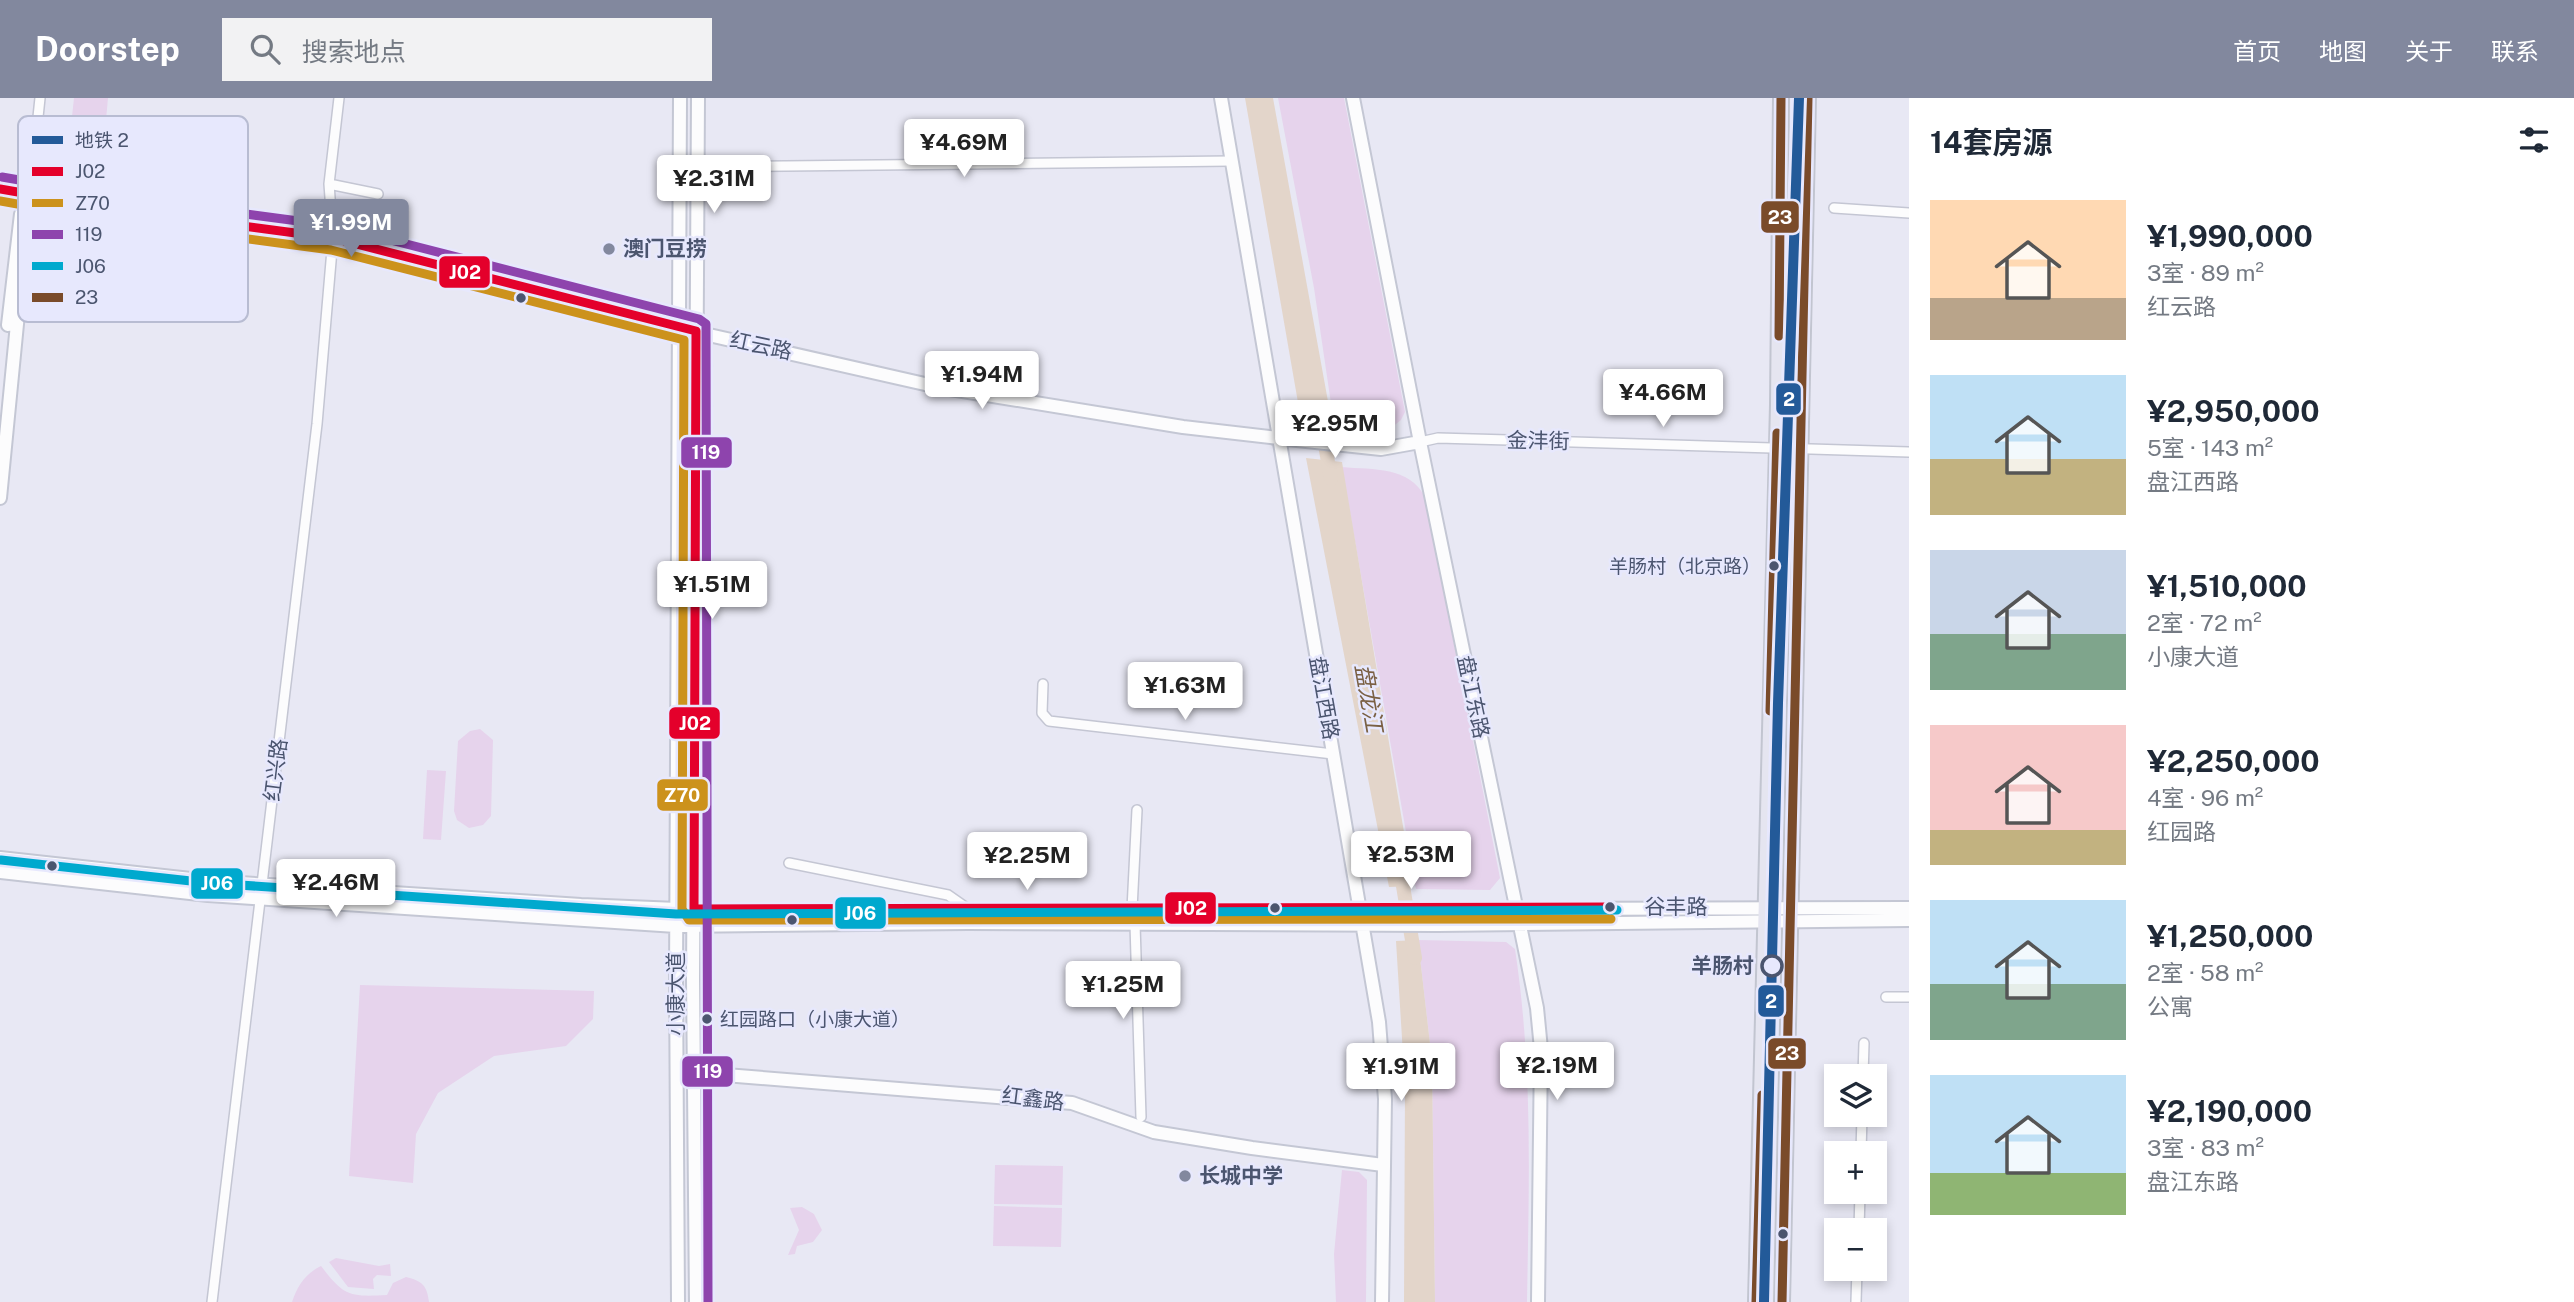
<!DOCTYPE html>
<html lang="zh">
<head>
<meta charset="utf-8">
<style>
  body { margin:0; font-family:"Public Sans","Noto Sans SC",sans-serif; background:#f2f2f3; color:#1f2937; height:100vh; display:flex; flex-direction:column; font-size:26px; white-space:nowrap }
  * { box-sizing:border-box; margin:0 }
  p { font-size:23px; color:#747a83 }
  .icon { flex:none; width:38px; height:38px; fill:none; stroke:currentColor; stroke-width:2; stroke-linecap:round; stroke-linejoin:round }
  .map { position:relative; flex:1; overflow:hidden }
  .drawer { display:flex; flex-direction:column; background:#fff; width:665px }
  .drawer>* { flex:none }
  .fabs { position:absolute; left:1824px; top:966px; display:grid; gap:14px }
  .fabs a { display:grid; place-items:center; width:63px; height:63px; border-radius:0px; background:#fff; box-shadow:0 4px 10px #0003; font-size:35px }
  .price { position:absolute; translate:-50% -60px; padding:0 16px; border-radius:7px; background:#fff; color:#222; font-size:23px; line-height:46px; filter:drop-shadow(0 2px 4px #0008) }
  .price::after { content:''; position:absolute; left:50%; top:42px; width:21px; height:16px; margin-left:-10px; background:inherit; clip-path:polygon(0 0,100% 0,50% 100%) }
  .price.on { background:#82889e; color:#fff }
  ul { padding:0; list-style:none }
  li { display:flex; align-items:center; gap:21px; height:175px; padding:0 21px }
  li span { display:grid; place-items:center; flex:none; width:196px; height:140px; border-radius:0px; color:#555 }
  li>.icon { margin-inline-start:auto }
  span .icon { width:84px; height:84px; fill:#fffc; stroke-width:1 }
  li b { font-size:30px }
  h2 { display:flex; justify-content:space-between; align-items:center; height:84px; padding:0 21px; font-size:30px }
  header { display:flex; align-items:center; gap:42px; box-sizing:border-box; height:98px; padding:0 35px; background:#82889e; color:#fff }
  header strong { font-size:33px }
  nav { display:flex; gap:38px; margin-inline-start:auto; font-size:24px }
  .search { width:490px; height:63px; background:#f2f2f3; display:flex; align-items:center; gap:18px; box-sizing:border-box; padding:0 24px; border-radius:0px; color:#747a83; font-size:26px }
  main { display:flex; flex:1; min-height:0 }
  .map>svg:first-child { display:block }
  .green { fill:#e6d3ec }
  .water { fill:#e3d5ca }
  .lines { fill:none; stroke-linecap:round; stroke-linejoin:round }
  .river { stroke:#e3d5ca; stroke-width:14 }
  .street-casing { stroke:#c4c6d3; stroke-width:12 }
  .secondary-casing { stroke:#c4c7d4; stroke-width:16 }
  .primary-casing { stroke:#c2c5d0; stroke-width:18 }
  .street { stroke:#fcfcfd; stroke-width:9 }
  .secondary { stroke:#fcfcfd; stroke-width:12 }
  .primary { stroke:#e5e5f0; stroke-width:14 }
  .bus-1-casing { stroke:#e7e8fd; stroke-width:14 }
  .bus-2-casing { stroke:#e7e8fd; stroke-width:14 }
  .bus-3-casing { stroke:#e7e8fd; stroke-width:14 }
  .bus-4-casing { stroke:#e7e8fd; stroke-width:14 }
  .bus-5-casing { stroke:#e7e8fd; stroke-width:14 }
  .bus-1 { stroke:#e4002b; stroke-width:9 }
  .bus-2 { stroke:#cc921c; stroke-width:9 }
  .bus-3 { stroke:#8e44ad; stroke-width:9 }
  .bus-4 { stroke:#00a9ce; stroke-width:9 }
  .bus-5 { stroke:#7a4b2a; stroke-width:9 }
  .metro-1-casing { stroke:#e7e8fd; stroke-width:16 }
  .metro-1 { stroke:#235a99; stroke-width:10 }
  .poi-dot { fill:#82889e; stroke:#e7e8fd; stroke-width:2.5 }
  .bus-dot { fill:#4b556f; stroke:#e7e8fd; stroke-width:2.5 }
  .stop-dot { fill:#e7e8fd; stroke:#4b556f; stroke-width:3.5 }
  .labels { text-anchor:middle; stroke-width:5; stroke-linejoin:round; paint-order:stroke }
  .bus-label { font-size:19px; fill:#4b556f; stroke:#e7e8fd; text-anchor:end }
  .poi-label { font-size:21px; font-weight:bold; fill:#4b556f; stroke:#e7e8fd; text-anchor:start }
  .street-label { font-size:21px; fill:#4b556f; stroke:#e7e8fd }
  .stop-label { font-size:21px; font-weight:bold; fill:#4b556f; stroke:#e7e8fd; text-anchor:end }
  .water-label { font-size:23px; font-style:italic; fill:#7a6043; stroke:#e7e8fd }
  .key { fill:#e7e8fd; stroke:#b8bcd2; stroke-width:2 }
  .key-label { font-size:19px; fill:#4b556f }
  .line-badge { stroke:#e7e8fd; stroke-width:2.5 }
  .badge-label { font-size:19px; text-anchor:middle; font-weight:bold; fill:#fff }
</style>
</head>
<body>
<header>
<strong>Doorstep</strong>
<div class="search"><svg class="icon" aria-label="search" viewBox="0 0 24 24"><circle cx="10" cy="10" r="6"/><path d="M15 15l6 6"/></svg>搜索地点</div>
<nav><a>首页</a><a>地图</a><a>关于</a><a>联系</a></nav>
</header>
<main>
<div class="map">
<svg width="1909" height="1204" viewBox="0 0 1909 1204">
  <rect width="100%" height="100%" fill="#e8e8f4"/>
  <path class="green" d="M 74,0 L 108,0 L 100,88 L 79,87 C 65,59 71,31 74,0 Z
    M 1278,0 L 1344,0 L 1405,314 L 1401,322 L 1391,330 L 1334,326 L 1314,190 Z
    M 1342,369 C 1374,372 1409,368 1425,399 L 1500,780 L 1490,792 L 1416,791 Z
    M 480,631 L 493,642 L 491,718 L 483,727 L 469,730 L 457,722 L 454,713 L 458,643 L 470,633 Z
    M 427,672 L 446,673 L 441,742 L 423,741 Z
    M 1418,842 L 1506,844 L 1515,851 C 1533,969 1529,1085 1527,1204 L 1435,1204 L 1432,963 Z
    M 360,887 L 594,893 L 593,921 L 566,948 L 494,958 L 438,995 L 416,1036 L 413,1085 L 349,1078 Z
    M 995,1067 L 1063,1068 L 1062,1107 L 994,1106 Z
    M 1342,1072 L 1359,1074 L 1367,1082 L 1366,1204 L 1336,1204 L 1334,1156 Z
    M 994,1108 L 1062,1110 L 1061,1149 L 993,1148 Z
    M 802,1109 L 814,1116 L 822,1132 L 813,1144 L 797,1148 L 795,1156 L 788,1157 L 799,1132 L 790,1110 Z
    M 336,1160 L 379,1168 L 390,1166 L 391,1178 L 377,1177 L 373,1181 L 374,1191 L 348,1189 L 329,1164 Z
    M 321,1168 C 344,1198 349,1199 387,1197 L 393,1185 L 406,1179 C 422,1183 427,1187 429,1204 L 292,1204 C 298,1187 305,1176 321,1168 Z"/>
  <path class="water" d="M 1245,0 L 1273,0 L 1331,320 L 1300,316 Z
    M 1306,360 L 1342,364 L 1413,788 L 1389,789 Z
    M 1418,842 L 1432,963 L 1435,1204 L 1404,1204 L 1405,989 L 1396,843 Z"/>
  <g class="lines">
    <path class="river" d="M 1317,301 L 1331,381
      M 1400,770 L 1415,860"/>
    <defs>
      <path id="street" d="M 698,69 L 1231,63
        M 329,86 L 378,96
        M 25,95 L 34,57 L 40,0
        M 1834,110 L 1909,115
        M 1420,344 L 1438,340 L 1909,354
        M 1043,586 L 1042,615 L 1049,623 L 1333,656
        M 789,765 L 948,797 L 968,811
        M 1132,811 L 1137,712
        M 1135,826 L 1141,1019
        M 1886,899 L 1909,899
        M 1863,978 L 1864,945
        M 1861,1055 L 1862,1017
        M 1859,1132 L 1860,1094
        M 212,1204 L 317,326 L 333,140 L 329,86 L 339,0
        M 1856,1204 L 1857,1171"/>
      <path id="secondary" d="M 1221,0 L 1379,924 L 1385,1001 L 1382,1204
        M 1353,0 L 1420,344 L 1537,910 L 1541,951 L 1538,1204
        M 0,91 L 115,111 L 333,140 L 678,230 L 938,289 L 1183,329 L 1278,340 L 1381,351 L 1420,344
        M 8,227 L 21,116
        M 0,400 L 26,134 L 25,95
        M 0,760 L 209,783 L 581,807 L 725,813 L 1909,810
        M 0,774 L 208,797 L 676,828 L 968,825 L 1438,827 L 1909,822
        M 688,974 L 1072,1005 L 1154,1034 L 1252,1050 L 1383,1067
        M 678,1204 L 676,881 L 680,0
        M 696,1204 L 693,881 L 698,0"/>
      <path id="primary" d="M 1756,1204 L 1778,307 L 1781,0
        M 1782,1204 L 1808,0"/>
    </defs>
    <use href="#street" class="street-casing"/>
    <use href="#secondary" class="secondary-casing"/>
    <use href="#primary" class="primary-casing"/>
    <use href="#street" class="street"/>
    <use href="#secondary" class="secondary"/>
    <use href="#primary" class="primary"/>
    <defs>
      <path id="bus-1" d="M 0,91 L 115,111 L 333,140 L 696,233 L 694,811 L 1611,809"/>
      <path id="bus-2" d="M 0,103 L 113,123 L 331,152 L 684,242 L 682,811 L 689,822 L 1611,821"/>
      <path id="bus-3" d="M 2,79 L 117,99 L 336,128 L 699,221 L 706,226 L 708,1204"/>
      <path id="bus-4" d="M 1,762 L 209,785 L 676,816 L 1617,812"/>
      <path id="bus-5" d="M 1779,238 L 1781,0
        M 1770,613 L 1777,335
        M 1756,1204 L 1762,997
        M 1782,1204 L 1808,0"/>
    </defs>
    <use href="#bus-1" class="bus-1-casing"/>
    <use href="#bus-2" class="bus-2-casing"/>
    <use href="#bus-3" class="bus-3-casing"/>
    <use href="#bus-4" class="bus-4-casing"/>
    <use href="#bus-5" class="bus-5-casing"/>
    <use href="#bus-1" class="bus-1"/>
    <use href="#bus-2" class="bus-2"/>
    <use href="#bus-3" class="bus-3"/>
    <use href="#bus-4" class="bus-4"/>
    <use href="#bus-5" class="bus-5"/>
    <defs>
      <path id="metro-1" d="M 1764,1204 L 1778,605 L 1799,0"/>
    </defs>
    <use href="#metro-1" class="metro-1-casing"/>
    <use href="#metro-1" class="metro-1"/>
  </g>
  <g class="poi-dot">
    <circle cx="609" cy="151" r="7"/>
    <circle cx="1185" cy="1078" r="7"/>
  </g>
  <g class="bus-dot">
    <circle cx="521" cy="200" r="6"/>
    <circle cx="1774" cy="468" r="6"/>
    <circle cx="52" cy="768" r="6"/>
    <circle cx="1610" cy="809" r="6"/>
    <circle cx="1275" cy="810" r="6"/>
    <circle cx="792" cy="822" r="6"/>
    <circle cx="707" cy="921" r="6"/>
    <circle cx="1783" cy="1136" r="6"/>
  </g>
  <circle class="stop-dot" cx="1772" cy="868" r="10"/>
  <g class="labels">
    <g class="bus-label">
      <text x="1761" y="475">羊肠村（北京路）</text>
      <text x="720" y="928" text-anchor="start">红园路口（小康大道）</text>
    </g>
    <g class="poi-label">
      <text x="623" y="158">澳门豆捞</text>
      <text x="1199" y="1085">长城中学</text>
    </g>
    <g class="street-label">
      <text transform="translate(761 248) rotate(12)" y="7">红云路</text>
      <text transform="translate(1538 343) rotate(1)" y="7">金沣街</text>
      <text transform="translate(1473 599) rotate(78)" y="7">盘江东路</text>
      <text transform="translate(1324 600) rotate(80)" y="7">盘江西路</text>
      <text transform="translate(276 672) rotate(-83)" y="7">红兴路</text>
      <text x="1676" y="816">谷丰路</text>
      <text transform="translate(676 896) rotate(-90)" y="7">小康大道</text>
      <text transform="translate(1033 1001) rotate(7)" y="7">红鑫路</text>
    </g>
    <g class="stop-label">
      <text x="1754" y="875">羊肠村</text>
    </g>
    <g class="water-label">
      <text transform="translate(1369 600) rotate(80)" y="8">盘龙江</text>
    </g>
  </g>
  <rect x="18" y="18" width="230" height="206" rx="10" class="key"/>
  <rect x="32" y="38" width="31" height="8" fill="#235a99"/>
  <rect x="32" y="69" width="31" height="9" fill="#e4002b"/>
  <rect x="32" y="101" width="31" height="8" fill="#cc921c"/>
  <rect x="32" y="132" width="31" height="9" fill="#8e44ad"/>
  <rect x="32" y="164" width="31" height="8" fill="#00a9ce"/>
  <rect x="32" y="195" width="31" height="9" fill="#7a4b2a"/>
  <g class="key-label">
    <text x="75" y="49">地铁 2</text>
    <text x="75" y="80">J02</text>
    <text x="75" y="112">Z70</text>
    <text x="75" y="143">119</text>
    <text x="75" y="175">J06</text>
    <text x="75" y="206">23</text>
  </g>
  <g class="line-badge">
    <rect x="1760" y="102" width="40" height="34" rx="7" fill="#7a4b2a"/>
    <rect x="438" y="157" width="53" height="34" rx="7" fill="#e4002b"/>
    <rect x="1775" y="284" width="27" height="34" rx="7" fill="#235a99"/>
    <rect x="680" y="338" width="53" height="33" rx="7" fill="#8e44ad"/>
    <rect x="668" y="608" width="53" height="34" rx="7" fill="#e4002b"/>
    <rect x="656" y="680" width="53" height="34" rx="7" fill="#cc921c"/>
    <rect x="190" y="769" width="54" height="33" rx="7" fill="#00a9ce"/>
    <rect x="1164" y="793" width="53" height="34" rx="7" fill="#e4002b"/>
    <rect x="834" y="798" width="53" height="34" rx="7" fill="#00a9ce"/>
    <rect x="1757" y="886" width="28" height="34" rx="7" fill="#235a99"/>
    <rect x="1767" y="939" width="40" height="33" rx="7" fill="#7a4b2a"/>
    <rect x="681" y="957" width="53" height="33" rx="7" fill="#8e44ad"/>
  </g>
  <g class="badge-label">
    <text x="1780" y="126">23</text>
    <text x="465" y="181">J02</text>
    <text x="1789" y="308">2</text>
    <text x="706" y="361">119</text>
    <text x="695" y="632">J02</text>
    <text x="682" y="704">Z70</text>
    <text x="217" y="792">J06</text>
    <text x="1191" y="817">J02</text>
    <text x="860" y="822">J06</text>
    <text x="1771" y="910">2</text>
    <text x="1787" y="962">23</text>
    <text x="708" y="980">119</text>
  </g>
</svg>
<div class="fabs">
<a><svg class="icon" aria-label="layers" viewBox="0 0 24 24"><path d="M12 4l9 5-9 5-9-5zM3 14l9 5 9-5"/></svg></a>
<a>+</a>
<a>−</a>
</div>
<b class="price" style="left:964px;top:81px">¥4.69M</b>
<b class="price" style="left:714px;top:117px">¥2.31M</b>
<b class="price on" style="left:351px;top:161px">¥1.99M</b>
<b class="price" style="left:982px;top:313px">¥1.94M</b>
<b class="price" style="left:1663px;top:331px">¥4.66M</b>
<b class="price" style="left:1335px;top:362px">¥2.95M</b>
<b class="price" style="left:712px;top:523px">¥1.51M</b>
<b class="price" style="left:1185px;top:624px">¥1.63M</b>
<b class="price" style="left:1411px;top:793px">¥2.53M</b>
<b class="price" style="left:1027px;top:794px">¥2.25M</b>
<b class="price" style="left:336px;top:821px">¥2.46M</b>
<b class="price" style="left:1123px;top:923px">¥1.25M</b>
<b class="price" style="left:1557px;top:1004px">¥2.19M</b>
<b class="price" style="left:1401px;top:1005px">¥1.91M</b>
</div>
<section class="drawer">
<h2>14套房源<svg class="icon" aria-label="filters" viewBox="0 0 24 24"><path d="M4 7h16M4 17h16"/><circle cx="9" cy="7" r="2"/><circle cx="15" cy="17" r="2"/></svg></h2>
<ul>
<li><span style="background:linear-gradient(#ffd9b3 70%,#b9a48a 0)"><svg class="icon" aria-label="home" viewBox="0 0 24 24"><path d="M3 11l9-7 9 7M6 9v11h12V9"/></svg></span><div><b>¥1,990,000</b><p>3室 · 89 m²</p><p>红云路</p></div></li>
<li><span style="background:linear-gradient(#bfe0f5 60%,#c2b280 0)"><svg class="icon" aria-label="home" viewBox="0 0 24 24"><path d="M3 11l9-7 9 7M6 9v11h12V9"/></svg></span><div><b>¥2,950,000</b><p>5室 · 143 m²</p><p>盘江西路</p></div></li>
<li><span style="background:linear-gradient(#c9d6e8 60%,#7fa58c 0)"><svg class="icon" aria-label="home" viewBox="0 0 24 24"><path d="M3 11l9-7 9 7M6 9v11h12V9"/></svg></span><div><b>¥1,510,000</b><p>2室 · 72 m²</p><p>小康大道</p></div></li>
<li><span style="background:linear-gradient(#f6c9c9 75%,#c2b280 0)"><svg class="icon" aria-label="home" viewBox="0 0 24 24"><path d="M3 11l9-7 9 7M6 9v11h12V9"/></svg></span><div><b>¥2,250,000</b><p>4室 · 96 m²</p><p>红园路</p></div></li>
<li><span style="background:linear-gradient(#bfe0f5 60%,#7fa58c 0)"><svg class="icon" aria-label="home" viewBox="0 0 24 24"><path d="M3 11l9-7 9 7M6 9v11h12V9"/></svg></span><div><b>¥1,250,000</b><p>2室 · 58 m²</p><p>公寓</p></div></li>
<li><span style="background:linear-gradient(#bfe0f5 70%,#8fb573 0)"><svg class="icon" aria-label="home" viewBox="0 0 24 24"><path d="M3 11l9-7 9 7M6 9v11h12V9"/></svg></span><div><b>¥2,190,000</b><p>3室 · 83 m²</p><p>盘江东路</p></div></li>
</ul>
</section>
</main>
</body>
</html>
